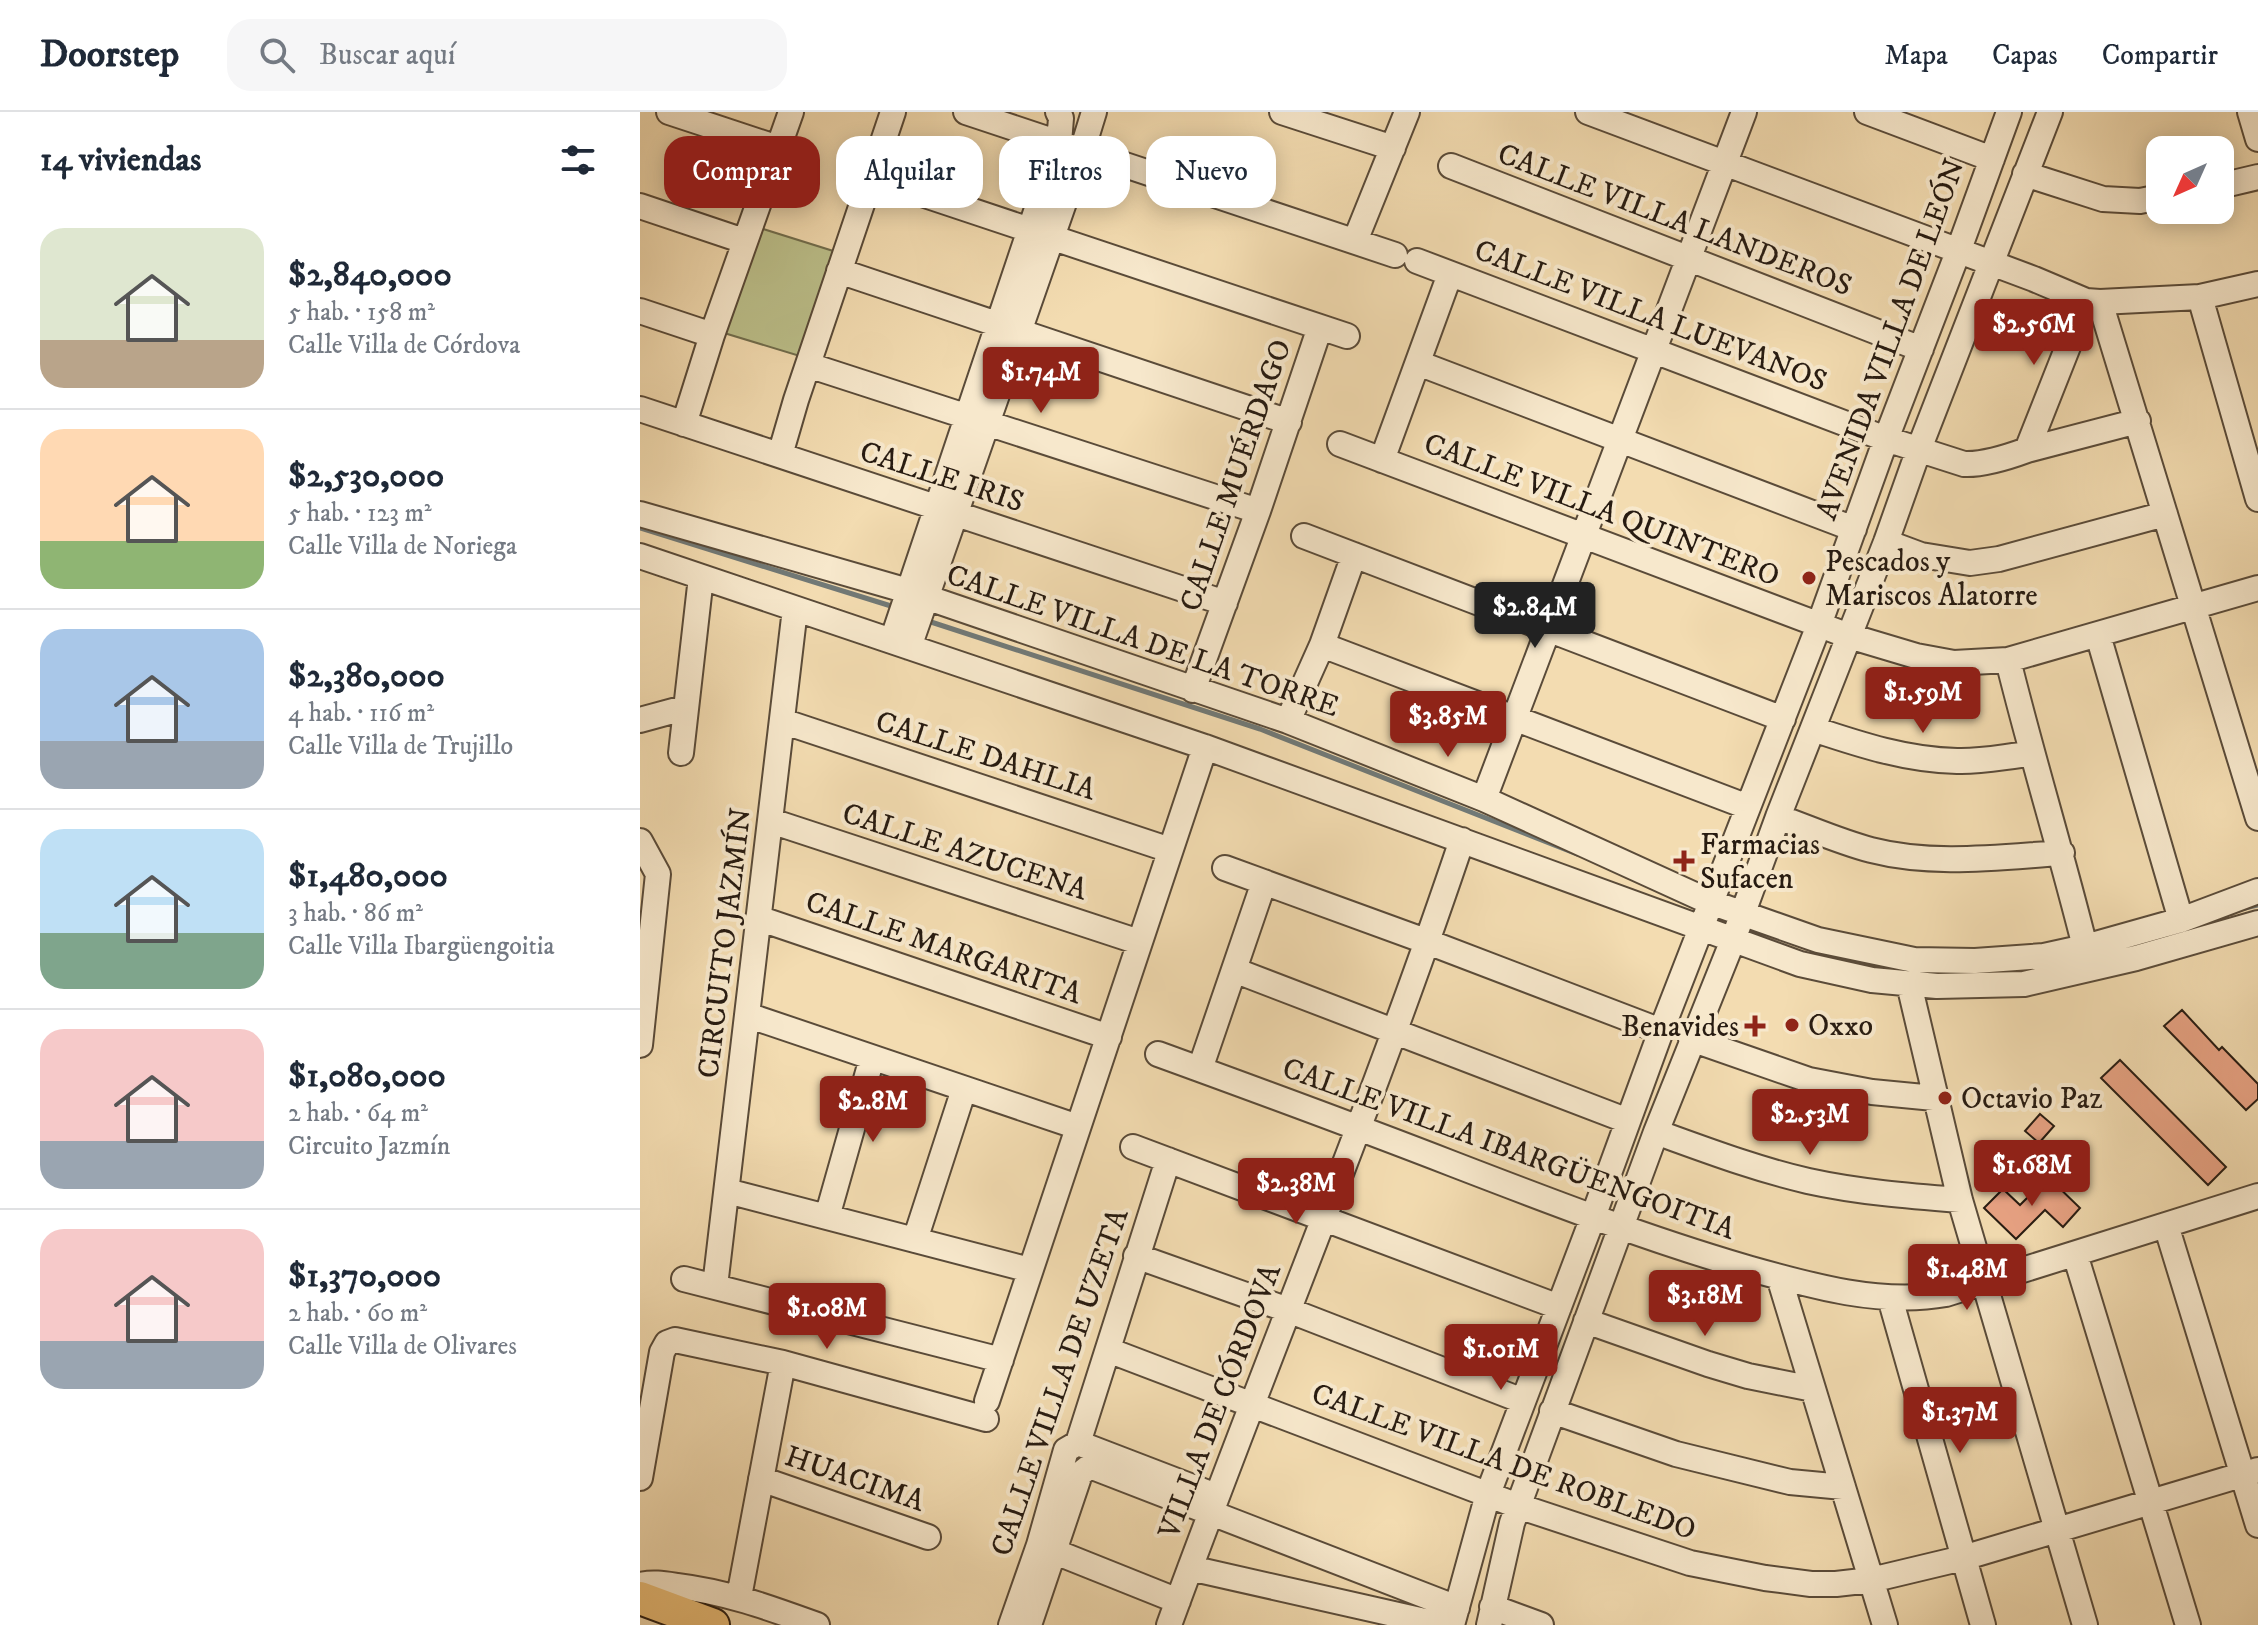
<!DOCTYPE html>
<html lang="es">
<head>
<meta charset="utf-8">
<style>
  body { margin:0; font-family:"IM FELL DW Pica",serif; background:#f6f6f7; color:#1f2937; height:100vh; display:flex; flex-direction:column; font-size:30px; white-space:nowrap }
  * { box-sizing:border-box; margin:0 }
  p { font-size:26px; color:#747a83 }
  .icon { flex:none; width:44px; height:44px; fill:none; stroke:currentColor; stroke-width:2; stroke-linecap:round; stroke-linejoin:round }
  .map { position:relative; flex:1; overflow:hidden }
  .side { display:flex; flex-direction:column; background:#fff; width:640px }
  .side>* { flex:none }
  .top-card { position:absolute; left:24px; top:24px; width:760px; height:72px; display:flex; gap:16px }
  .needle { width:52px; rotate:225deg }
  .tools { position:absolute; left:1506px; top:24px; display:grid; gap:16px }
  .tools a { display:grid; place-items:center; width:88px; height:88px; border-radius:16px; background:#fff; box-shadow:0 4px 20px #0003; font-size:40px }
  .price { position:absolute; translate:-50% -68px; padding:0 18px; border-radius:8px; background:#8f2418; color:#fff; font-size:26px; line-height:52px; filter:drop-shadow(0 2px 4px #0008) }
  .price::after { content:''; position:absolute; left:50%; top:48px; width:24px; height:18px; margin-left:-12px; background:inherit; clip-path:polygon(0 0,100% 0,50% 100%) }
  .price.selected { background:#222; color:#fff }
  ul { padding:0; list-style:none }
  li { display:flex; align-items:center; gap:24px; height:200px; padding:0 40px }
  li+li { border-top:2px solid #e0e1e3 }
  li span { display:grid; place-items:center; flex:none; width:224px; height:160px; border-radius:24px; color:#555 }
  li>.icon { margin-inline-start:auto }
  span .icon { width:96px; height:96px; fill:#fffc; stroke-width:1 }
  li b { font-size:34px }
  h2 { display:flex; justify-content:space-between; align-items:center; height:96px; padding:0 40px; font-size:34px }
  .tag { padding:0 28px; border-radius:24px; background:#fff; box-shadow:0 4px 20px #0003; font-size:28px; line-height:72px }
  .tag.selected { background:#8f2418; color:#fff }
  header { display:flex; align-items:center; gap:48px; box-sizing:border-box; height:112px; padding:0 40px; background:#fff; border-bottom:2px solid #e0e1e3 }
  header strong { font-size:38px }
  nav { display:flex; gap:44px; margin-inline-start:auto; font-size:28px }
  .search { width:560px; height:72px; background:#f6f6f7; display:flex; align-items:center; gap:20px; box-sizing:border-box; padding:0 28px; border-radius:24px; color:#747a83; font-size:30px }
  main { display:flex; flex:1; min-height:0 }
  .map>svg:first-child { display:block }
  .green { fill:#bcc08b; stroke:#726e4e; stroke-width:2 }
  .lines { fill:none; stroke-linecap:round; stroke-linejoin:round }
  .stream { stroke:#717976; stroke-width:5 }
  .building { fill:#e8a283; stroke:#271b11; stroke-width:2 }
  .minor-casing { stroke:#5a4b39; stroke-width:28 }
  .major-casing { stroke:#271b11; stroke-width:36 }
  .minor { stroke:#f7e8cc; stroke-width:24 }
  .major { stroke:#eabe78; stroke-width:32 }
  .poi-dot { fill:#8f2418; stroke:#f7e8cc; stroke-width:3 }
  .labels { text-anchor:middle; stroke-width:8; stroke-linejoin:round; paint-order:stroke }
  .street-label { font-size:30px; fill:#271b11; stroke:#f7e8cc }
  .poi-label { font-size:30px; fill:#271b11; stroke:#f7e8cc; text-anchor:start }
</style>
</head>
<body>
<header>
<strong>Doorstep</strong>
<div class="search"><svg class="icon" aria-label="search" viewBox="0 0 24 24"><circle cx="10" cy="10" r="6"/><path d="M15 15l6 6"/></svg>Buscar aquí</div>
<nav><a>Mapa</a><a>Capas</a><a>Compartir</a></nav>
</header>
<main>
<section class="side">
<h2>14 viviendas<svg class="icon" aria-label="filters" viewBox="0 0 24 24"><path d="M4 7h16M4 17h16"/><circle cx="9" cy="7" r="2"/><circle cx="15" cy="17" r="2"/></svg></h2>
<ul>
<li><span style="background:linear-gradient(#dfe7d0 70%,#b9a48a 0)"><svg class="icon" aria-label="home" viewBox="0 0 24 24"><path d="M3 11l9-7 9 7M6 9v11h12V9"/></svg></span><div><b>$2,840,000</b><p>5 hab. · 158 m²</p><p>Calle Villa de Córdova</p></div></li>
<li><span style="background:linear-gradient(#ffd9b3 70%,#8fb573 0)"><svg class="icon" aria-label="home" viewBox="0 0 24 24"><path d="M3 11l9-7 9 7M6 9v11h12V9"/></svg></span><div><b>$2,530,000</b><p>5 hab. · 123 m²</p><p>Calle Villa de Noriega</p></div></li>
<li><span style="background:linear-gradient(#a9c7e8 70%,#9aa5b1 0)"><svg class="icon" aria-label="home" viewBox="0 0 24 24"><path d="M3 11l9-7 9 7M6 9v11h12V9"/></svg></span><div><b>$2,380,000</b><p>4 hab. · 116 m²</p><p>Calle Villa de Trujillo</p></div></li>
<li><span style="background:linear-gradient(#bfe0f5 65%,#7fa58c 0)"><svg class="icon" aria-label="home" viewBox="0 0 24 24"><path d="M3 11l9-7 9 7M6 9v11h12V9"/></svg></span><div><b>$1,480,000</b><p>3 hab. · 86 m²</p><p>Calle Villa Ibargüengoitia</p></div></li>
<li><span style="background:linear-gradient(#f6c9c9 70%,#9aa5b1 0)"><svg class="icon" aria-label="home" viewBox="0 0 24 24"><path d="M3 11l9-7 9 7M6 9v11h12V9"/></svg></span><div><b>$1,080,000</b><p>2 hab. · 64 m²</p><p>Circuito Jazmín</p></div></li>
<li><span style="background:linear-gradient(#f6c9c9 70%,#9aa5b1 0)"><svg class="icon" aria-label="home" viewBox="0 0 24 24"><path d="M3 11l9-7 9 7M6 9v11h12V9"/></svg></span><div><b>$1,370,000</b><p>2 hab. · 60 m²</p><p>Calle Villa de Olivares</p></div></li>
</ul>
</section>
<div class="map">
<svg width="1618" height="1513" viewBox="0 0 1618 1513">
  <rect width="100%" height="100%" fill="#f3dcb1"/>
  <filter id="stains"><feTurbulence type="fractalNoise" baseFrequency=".0025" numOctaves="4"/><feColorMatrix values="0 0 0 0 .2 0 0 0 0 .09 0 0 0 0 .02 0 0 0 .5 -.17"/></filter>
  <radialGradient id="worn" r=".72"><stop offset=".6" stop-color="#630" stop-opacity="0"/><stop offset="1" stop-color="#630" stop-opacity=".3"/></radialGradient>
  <path class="green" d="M 104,111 L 206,143 L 173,248 L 71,217 Z"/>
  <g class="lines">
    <path class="stream" d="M 0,416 L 251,494
      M 291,510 L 620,617 L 937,742
      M 1605,796 L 1618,793"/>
  </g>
  <path class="building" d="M 1542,898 L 1579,938 L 1582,935 L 1618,972 L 1618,987 L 1606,998 L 1524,914 Z
    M 1480,948 L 1586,1055 L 1568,1073 L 1461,966 Z
    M 1400,1002 L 1414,1014 L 1399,1031 L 1385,1019 Z
    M 1408,1065 L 1440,1096 L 1423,1115 L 1405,1098 L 1376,1127 L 1344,1096 L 1363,1077 L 1380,1093 Z"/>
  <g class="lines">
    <defs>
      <path id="minor" d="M 29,0 L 138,36
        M 326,0 L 755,143
        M 642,0 L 753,36
        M 948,0 L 1394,167 L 1446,189 L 1460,190 L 1560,185 L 1618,172
        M 1227,0 L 1352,47
        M 1610,0 L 1618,27
        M 811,54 L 1281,237
        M 1385,62 L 1463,87 L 1500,89 L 1520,85
        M 231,65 L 707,224
        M 1580,74 L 1618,65
        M 0,94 L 104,129
        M 715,129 L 767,0
        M 777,149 L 1246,327 L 1324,352 C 1344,353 1368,345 1387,338 L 1498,309
        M 199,159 L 649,310
        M 1560,185 L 1618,387
        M 1460,190 L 1618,706
        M 0,199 L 72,223
        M 778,251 L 1214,417
        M 168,253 L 618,399
        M 0,297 L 585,491
        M 44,312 L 72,223 L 151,0
        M 700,332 L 1209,524 L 1276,544 L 1314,551 L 1368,548 L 1618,476
        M 1387,338 L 1446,189
        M 140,343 L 156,288 L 253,0
        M 742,348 L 810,162
        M 0,402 L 268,479 L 648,609 L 844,687 L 1070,790 L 1178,828 L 1274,848 L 1335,849 L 1404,844 L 1445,835 L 1541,808 L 1618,779
        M 664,424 L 1143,607
        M 1246,430 L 1281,443 L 1330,451 L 1359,447 L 1525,402
        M 0,444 L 565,635 L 1160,852 L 1232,868 L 1297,874 L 1384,872 L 1496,846 L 1618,811
        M 1458,523 L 1541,808
        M 252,529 L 419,31 L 421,6 L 418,0
        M 682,533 L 1108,695
        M 269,535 L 442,39 L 454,0
        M 1368,548 C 1392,645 1421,739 1445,835
        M 553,578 L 618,399 L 680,215
        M 0,608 L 44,596
        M 142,609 L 530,738
        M 648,609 L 682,533 L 714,443
        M 1173,617 C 1221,633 1267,648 1317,649 C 1342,650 1367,644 1391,642
        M 41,641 L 61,465
        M 844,687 L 1104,0
        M 1138,705 C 1169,716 1200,730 1231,738 C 1293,754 1359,745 1422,741
        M 131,709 L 499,830
        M 0,729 L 18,762 L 0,933
        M 585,756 L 788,830 L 1021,919
        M 118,806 L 469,925
        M 594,858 L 988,1009
        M 1269,872 L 1320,1088 L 1445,1513
        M 107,903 L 438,1015
        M 1051,927 L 1169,968 L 1232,980 L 1294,986
        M 518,942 C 617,978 715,1014 813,1052 C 909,1089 1005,1126 1104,1155 C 1168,1173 1239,1194 1306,1182 L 1618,1084
        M 560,957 L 624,770
        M 1016,1020 C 1066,1038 1116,1057 1168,1069 C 1218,1080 1269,1084 1320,1088
        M 493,1035 L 919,1195
        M 87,1079 L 390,1158
        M 187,1105 L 232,946
        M 1526,1113 L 1618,1413
        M 275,1128 L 324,977
        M 1435,1142 L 1548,1513
        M 496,1144 L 648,1198 L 883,1289
        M 1139,1165 L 1245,1513
        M 44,1167 L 361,1248
        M 75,1174 L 155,497
        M 1250,1186 L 1343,1513
        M 946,1209 L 1068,1252 L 1108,1264 L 1173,1277
        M 468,1238 L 878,1394 L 1050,1451 L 1125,1466 L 1171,1472 L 1196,1472 L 1231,1468 L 1323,1446 L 1618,1358
        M 347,1289 L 565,635
        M 912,1299 L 1036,1342 L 1150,1370 L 1203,1375
        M 438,1331 L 576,1384
        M 0,1366 L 22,1240 L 27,1231 L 35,1228 L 143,1251 L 346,1307
        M 121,1367 L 288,1425
        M 413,1439 L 538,1489
        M 550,1456 L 802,1513
        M 0,1473 C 13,1470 24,1472 37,1474 C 87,1480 130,1496 177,1513
        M 99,1485 L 143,1251
        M 852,1495 L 901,1513
        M 371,1513 L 399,1433 L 426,1338 L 438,1331 L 528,1048
        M 389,1513 L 440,1362 L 450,1354 L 817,1496
        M 529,1513 C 625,1250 733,993 822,728
        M 812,1513 L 848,1382 L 953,1105 L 1021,919 L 1179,513 L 1246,327 L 1318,140 L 1369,0
        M 849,1513 L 872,1411 L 1016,1020 L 1093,828 L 1138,705 L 1246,430 L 1279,337 L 1410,0"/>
      <path id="major" d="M 0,1486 L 73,1513"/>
    </defs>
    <use href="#minor" class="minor-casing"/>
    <use href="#major" class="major-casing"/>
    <use href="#minor" class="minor"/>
    <use href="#major" class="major"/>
  </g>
  <g class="poi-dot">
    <circle cx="1169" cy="466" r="8"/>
    <path d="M1040 737h8v8h8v8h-8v8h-8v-8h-8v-8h8z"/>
    <circle cx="1152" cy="913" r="8"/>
    <path d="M1111 902h8v8h8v8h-8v8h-8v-8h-8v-8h8z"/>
    <circle cx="1305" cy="986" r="8"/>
  </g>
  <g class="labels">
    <g class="street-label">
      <text transform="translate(1035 107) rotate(21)" y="10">CALLE VILLA LANDEROS</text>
      <text transform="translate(1011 203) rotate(21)" y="10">CALLE VILLA LUEVANOS</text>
      <text transform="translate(1250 227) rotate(-70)" y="10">AVENIDA VILLA DE LEÓN</text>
      <text transform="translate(595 363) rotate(-71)" y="10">CALLE MUÉRDAGO</text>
      <text transform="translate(302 364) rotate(18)" y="10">CALLE IRIS</text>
      <text transform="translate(962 397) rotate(21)" y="10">CALLE VILLA QUINTERO</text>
      <text transform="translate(503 528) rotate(19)" y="10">CALLE VILLA DE LA TORRE</text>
      <text transform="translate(346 643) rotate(18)" y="10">CALLE DAHLIA</text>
      <text transform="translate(325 739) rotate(18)" y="10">CALLE AZUCENA</text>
      <text transform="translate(84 831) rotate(-83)" y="10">CIRCUITO JAZMÍN</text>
      <text transform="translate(304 835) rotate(19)" y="10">CALLE MARGARITA</text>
      <text transform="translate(869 1036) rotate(20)" y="10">CALLE VILLA IBARGÜENGOITIA</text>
      <text transform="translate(419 1270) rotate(-71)" y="10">CALLE VILLA DE UZETA</text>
      <text transform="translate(579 1289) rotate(-69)" y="10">VILLA DE CÓRDOVA</text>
      <text transform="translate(864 1349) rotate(20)" y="10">CALLE VILLA DE ROBLEDO</text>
      <text transform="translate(215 1366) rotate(19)" y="10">HUACIMA</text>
    </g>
    <g class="poi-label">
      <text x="1185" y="459">Pescados y<tspan x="1185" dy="34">Mariscos Alatorre</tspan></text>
      <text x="1060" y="742">Farmacias<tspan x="1060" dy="34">Sufacen</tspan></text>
      <text x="1168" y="923">Oxxo</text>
      <text x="1099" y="924" text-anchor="end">Benavides</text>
      <text x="1321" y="996">Octavio Paz</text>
    </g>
  </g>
  <rect width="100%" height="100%" filter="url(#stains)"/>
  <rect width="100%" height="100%" fill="url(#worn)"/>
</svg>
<div class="tools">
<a><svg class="needle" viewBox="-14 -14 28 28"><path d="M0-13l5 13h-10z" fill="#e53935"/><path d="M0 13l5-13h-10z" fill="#747a83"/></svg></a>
</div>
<b class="price" style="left:1394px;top:255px">$2.56M</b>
<b class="price" style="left:401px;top:303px">$1.74M</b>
<b class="price selected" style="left:895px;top:538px">$2.84M</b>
<b class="price" style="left:1283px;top:623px">$1.59M</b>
<b class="price" style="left:808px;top:647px">$3.85M</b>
<b class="price" style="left:233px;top:1032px">$2.8M</b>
<b class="price" style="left:1170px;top:1045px">$2.53M</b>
<b class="price" style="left:1392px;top:1096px">$1.68M</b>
<b class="price" style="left:656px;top:1114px">$2.38M</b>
<b class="price" style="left:1327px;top:1200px">$1.48M</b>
<b class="price" style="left:1065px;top:1226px">$3.18M</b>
<b class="price" style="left:187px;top:1239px">$1.08M</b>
<b class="price" style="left:861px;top:1280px">$1.01M</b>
<b class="price" style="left:1320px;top:1343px">$1.37M</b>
<div class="top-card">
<a class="tag selected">Comprar</a>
<a class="tag">Alquilar</a>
<a class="tag">Filtros</a>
<a class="tag">Nuevo</a>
</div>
</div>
</main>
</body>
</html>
